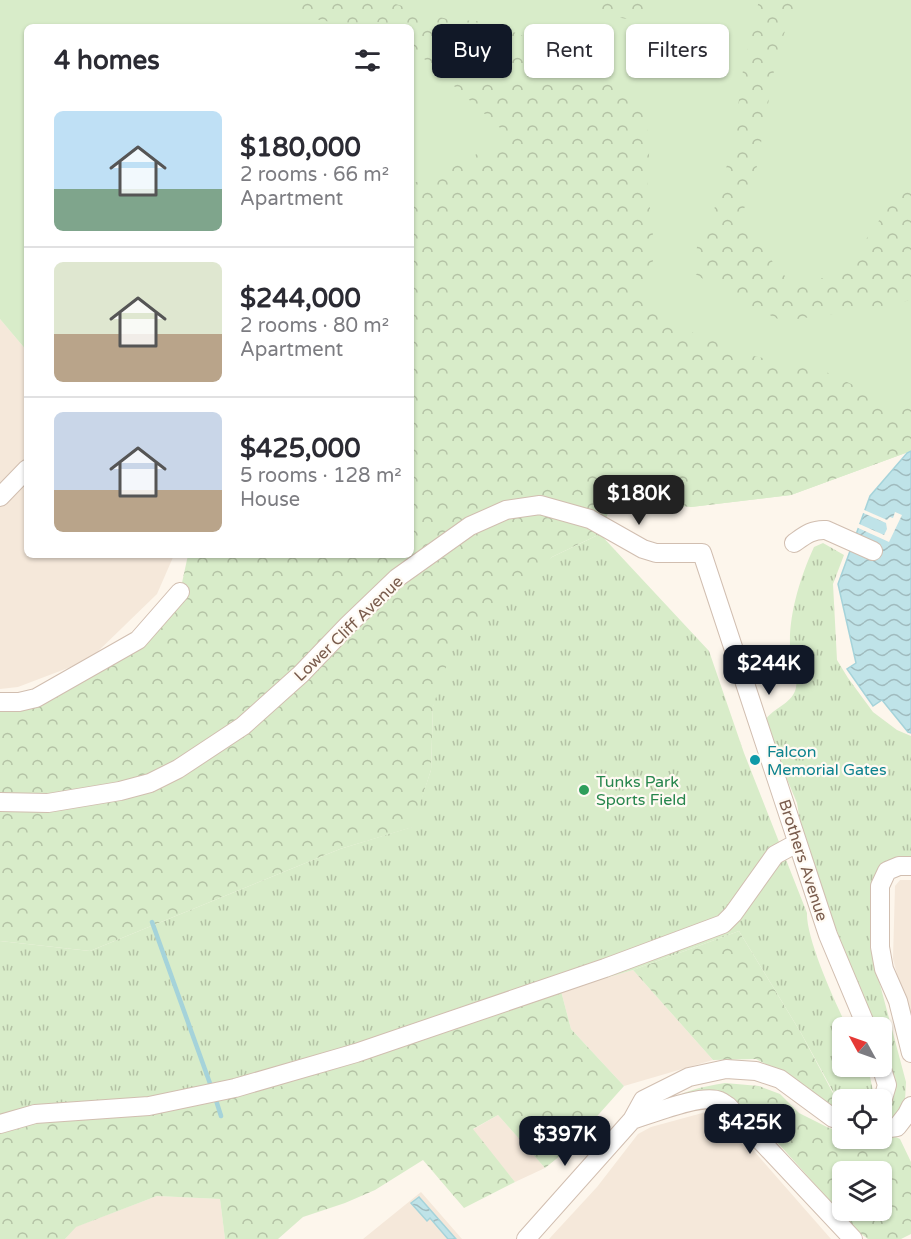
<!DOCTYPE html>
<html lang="en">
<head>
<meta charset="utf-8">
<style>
  body { margin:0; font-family:"Varela Round",sans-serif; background:#f7f7f7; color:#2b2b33; height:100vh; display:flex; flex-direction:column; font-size:22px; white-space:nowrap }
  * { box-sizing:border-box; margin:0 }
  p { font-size:20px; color:#7c7c81 }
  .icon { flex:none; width:33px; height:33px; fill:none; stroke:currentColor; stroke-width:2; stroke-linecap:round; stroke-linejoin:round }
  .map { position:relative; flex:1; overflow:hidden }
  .side { position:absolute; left:24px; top:24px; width:390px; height:534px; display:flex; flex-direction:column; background:#fff; border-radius:9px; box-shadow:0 2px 4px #0004 }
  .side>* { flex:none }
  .top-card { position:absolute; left:432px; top:24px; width:388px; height:54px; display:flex; gap:12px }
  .needle { width:39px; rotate:310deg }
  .buttons { position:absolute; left:832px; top:1017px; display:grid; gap:12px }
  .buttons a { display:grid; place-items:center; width:60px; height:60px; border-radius:9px; background:#fff; box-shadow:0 2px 4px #0004; font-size:30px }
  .price { position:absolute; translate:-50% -51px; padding:0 14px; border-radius:12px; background:#111827; color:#fff; font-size:20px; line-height:39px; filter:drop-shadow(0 2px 3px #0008) }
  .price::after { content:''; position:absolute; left:50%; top:36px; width:18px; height:14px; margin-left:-9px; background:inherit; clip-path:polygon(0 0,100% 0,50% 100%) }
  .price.selected { background:#222; color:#fff }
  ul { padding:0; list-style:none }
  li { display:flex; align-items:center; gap:18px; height:150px; padding:0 30px }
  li+li { border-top:2px solid #e1e1e2 }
  li span { display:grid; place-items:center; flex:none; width:168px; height:120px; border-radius:9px; color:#555 }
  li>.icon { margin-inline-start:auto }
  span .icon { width:72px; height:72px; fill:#fffc; stroke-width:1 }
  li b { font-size:26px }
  h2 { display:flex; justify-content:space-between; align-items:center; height:72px; padding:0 30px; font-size:26px }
  .pill { padding:0 21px; border-radius:9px; background:#fff; box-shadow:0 2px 4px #0004; font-size:21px; line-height:54px }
  .pill.selected { background:#111827; color:#fff }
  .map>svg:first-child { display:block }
  .residential { fill:#f5e8da }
  .grass { fill:#d8ecc9 }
  .forest { fill:url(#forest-crowns); fill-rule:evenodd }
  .park { fill:url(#park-tufts) }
  .water { fill:url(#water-waves); stroke:#a5d3da; stroke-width:1.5 }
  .pier { fill:#fdf6ec }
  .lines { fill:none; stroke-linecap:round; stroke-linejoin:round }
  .stream { stroke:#a5d3da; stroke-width:4.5 }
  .minor-casing { stroke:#d1beb0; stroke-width:20 }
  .minor { stroke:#fff; stroke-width:18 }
  .culture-dot { fill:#0f9aa8; stroke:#fffaf3; stroke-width:2 }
  .leisure-dot { fill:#2e9e5b; stroke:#fffaf3; stroke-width:2 }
  .labels { text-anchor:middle; stroke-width:4.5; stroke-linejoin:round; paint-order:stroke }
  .street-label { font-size:16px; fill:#7a5c4d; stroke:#fffaf3 }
  .culture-label { font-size:16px; fill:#0d838f; stroke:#fffaf3; text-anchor:start }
  .leisure-label { font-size:16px; fill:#27864d; stroke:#fffaf3; text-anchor:start }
</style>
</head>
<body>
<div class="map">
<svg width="911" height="1239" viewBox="0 0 911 1239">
  <defs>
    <pattern id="forest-crowns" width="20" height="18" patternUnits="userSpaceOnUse" patternTransform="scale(1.5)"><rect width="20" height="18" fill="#d8ecc9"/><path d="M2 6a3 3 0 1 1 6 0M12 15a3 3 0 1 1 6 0" fill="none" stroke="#b4c2a5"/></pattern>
    <pattern id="park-tufts" width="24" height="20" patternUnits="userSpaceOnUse" patternTransform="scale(1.5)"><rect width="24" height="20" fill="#d8ecc9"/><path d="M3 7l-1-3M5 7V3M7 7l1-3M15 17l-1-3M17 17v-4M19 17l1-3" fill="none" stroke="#b4c2a5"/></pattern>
    <pattern id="water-waves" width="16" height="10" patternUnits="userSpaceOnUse" patternTransform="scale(1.5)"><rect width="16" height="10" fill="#bfe3e8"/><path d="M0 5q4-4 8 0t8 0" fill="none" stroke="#a0bbbe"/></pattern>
  </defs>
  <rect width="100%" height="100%" fill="#fdf6ec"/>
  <path class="residential" d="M 0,319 L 27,351 L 27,555 L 174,555 L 157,594 L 89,660 L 18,687 L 0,689 Z
    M 900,880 L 911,880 L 911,1028 L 893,959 L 895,886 Z
    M 633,970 L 713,1060 L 624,1086 L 571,1029 L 561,991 Z
    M 706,1112 L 726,1119 L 831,1239 L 549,1239 L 597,1187 L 638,1134 L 651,1127 Z
    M 498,1115 L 545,1168 L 515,1182 L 472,1130 Z
    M 421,1192 L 462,1239 L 363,1239 Z
    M 157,1196 L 220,1199 L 225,1239 L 65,1239 L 75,1227 Z"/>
  <path class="grass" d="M 0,0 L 911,0 L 911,451 L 791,495 L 691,507 L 608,476 L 411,513 L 411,27 L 27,27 L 27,351 L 0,319 Z"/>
  <path class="forest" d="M 289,0 L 388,0 L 392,3 L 447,19 L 490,22 L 549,47 L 615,80 L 643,112 L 650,142 L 647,181 L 655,254 L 643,293 L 691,332 L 749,355 L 826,372 L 889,402 L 911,404 L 911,451 L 791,495 L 691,507 L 613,500 L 600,534 L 552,557 L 433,706 L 431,770 L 413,827 L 340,849 L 90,951 L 0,941 L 0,702 L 19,702 L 138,640 L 180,592 L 188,555 L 411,555 L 411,183 L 432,179 L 509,136 L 411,47 L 411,27 L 389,27 L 384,22 L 338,23 L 319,20 Z
    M 586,0 L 652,0 L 650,9 L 633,20 L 610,16 Z
    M 759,0 L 796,0 L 777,54 L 754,182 L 741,217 L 756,232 L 776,268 L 793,283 L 836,276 L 858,251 L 911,174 L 911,300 L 862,310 L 782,321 L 721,291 L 694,273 L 698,238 L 715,207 L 733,144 L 743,70 Z
    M 739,931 L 801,1033 L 835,1097 L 843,1106 L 838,1111 L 779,1071 L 756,1059 L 713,1060 L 633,970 Z
    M 561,991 L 571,1029 L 624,1086 L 566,1151 L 545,1168 L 498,1115 L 473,1129 L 515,1182 L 464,1208 L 423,1160 L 375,1190 L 345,1203 L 303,1217 L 278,1239 L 225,1239 L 220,1199 L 157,1196 L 76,1227 L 65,1239 L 0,1239 L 0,1133 L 25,1121 Z
    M 725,1083 L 759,1086 L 780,1094 L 799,1113 L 827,1127 L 843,1133 L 843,1138 L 882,1138 L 882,1136 L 892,1135 L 900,1139 L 911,1162 L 911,1234 L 901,1239 L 868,1239 L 856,1230 L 752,1114 L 728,1098 L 661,1106 C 680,1091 701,1087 725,1083 ZM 843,1172 L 882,1172 L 882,1210 L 843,1210 Z"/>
  <path class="park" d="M 600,534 L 709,651 L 744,753 L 807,913 C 806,939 835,1002 847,1027 L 843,1028 L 843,1066 L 868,1067 L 873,1091 L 869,1099 L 843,1100 L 843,1106 L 836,1097 L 801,1033 L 739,931 L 633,970 L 561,991 L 283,1086 L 136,1103 L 25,1121 L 0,1133 L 0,941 L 90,951 L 340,849 L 412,827 L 431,770 L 433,706 L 452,650 L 552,557 Z
    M 823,543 L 844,555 L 833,584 L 837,660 L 848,678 L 873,712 L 897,730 L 911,736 L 911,861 L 872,888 L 870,947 L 906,1082 L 905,1101 L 895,1121 L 885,1121 L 884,1116 L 891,1098 L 893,1079 L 882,1045 L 882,1028 L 874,1027 L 837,937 L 801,828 L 797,803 L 768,734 L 766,719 C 774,708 790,704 795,691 C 800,677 790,659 790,645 C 789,613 801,575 814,547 Z"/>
  <path class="water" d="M 911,451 L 911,733 L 908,732 L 882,700 L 873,706 L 847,669 L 856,663 L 838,584 L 870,496 L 907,453 Z
    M 419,1197 L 456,1239 L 448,1239 L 430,1218 L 427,1221 L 411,1203 Z"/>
  <path class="pier" d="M 862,509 L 887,520 L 890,517 L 893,518 L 895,512 L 902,515 L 889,542 L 856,527 L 857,523 L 884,535 L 887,529 L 886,523 L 861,512 Z"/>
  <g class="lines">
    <path class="stream" d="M 152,922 L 212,1089
      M 215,1097 L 221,1116"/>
    <defs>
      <path id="minor" d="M 0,497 L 27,469
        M 794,543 C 804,536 812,529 826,530 L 873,551
        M 0,702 L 19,702 L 36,698 L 138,640 L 180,592
        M 0,802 L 48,803 L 120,791 L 150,783 L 178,769 L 243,726 L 301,674 L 348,625 L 397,578 L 470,526 L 506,510 L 540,505 L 590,519 L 643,549 L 656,553 L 702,553 L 828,935 L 867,1028
        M 911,866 L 899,866 L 887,871 L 880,886 L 880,947 L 884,969 L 898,1001 L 911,1053
        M 881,1066 L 887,1085 L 882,1102
        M 632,1120 C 652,1114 702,1093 720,1101 C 723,1102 726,1105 728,1106 L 853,1239
        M 0,1124 L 35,1114 L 149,1106 L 235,1088 L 356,1053 L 605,968 L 723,924 L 733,914 L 775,855 L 797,843
        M 882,1129 L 897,1127 L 907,1114 L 911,1106
        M 526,1239 L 632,1120 L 643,1100 L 689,1077 L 726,1069 L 756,1071 L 780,1079 L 833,1118 L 843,1121"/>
    </defs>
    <use href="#minor" class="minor-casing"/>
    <use href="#minor" class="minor"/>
  </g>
  <circle class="culture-dot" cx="755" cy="760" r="6"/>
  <circle class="leisure-dot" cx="584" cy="790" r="6"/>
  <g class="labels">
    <g class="street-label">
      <text transform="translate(348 628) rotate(-44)" y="6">Lower Cliff Avenue</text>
      <text transform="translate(804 860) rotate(72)" y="6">Brothers Avenue</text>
    </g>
    <g class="culture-label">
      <text x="767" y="757">Falcon<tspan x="767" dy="18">Memorial Gates</tspan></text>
    </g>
    <g class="leisure-label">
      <text x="596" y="787">Tunks Park<tspan x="596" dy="18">Sports Field</tspan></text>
    </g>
  </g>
</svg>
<div class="buttons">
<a><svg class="needle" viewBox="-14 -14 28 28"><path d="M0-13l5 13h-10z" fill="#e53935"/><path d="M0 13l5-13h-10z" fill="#7c7c81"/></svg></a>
<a><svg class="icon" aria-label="locate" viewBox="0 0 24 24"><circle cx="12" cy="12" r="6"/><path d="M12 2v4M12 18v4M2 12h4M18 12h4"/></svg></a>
<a><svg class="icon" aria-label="layers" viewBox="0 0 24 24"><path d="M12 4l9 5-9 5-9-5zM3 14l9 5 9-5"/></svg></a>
</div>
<b class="price selected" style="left:639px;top:526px">$180K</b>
<b class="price" style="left:769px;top:696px">$244K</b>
<b class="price" style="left:750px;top:1155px">$425K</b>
<b class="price" style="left:565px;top:1167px">$397K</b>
<div class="top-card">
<a class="pill selected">Buy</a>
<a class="pill">Rent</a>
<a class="pill">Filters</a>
</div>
<section class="side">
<h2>4 homes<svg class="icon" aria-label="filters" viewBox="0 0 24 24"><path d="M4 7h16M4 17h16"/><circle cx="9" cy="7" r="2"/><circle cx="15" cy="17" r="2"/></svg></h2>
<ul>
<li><span style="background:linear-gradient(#bfe0f5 65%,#7fa58c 0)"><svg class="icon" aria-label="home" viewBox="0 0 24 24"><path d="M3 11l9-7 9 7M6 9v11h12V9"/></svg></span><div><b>$180,000</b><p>2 rooms · 66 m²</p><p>Apartment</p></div></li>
<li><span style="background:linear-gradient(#dfe7d0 60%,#b9a48a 0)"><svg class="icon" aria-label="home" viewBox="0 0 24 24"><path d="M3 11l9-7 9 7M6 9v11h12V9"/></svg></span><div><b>$244,000</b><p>2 rooms · 80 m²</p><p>Apartment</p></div></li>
<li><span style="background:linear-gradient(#c9d6e8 65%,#b9a48a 0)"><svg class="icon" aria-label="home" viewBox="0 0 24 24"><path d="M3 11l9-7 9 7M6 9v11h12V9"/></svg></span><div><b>$425,000</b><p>5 rooms · 128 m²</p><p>House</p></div></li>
</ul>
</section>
</div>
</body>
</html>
